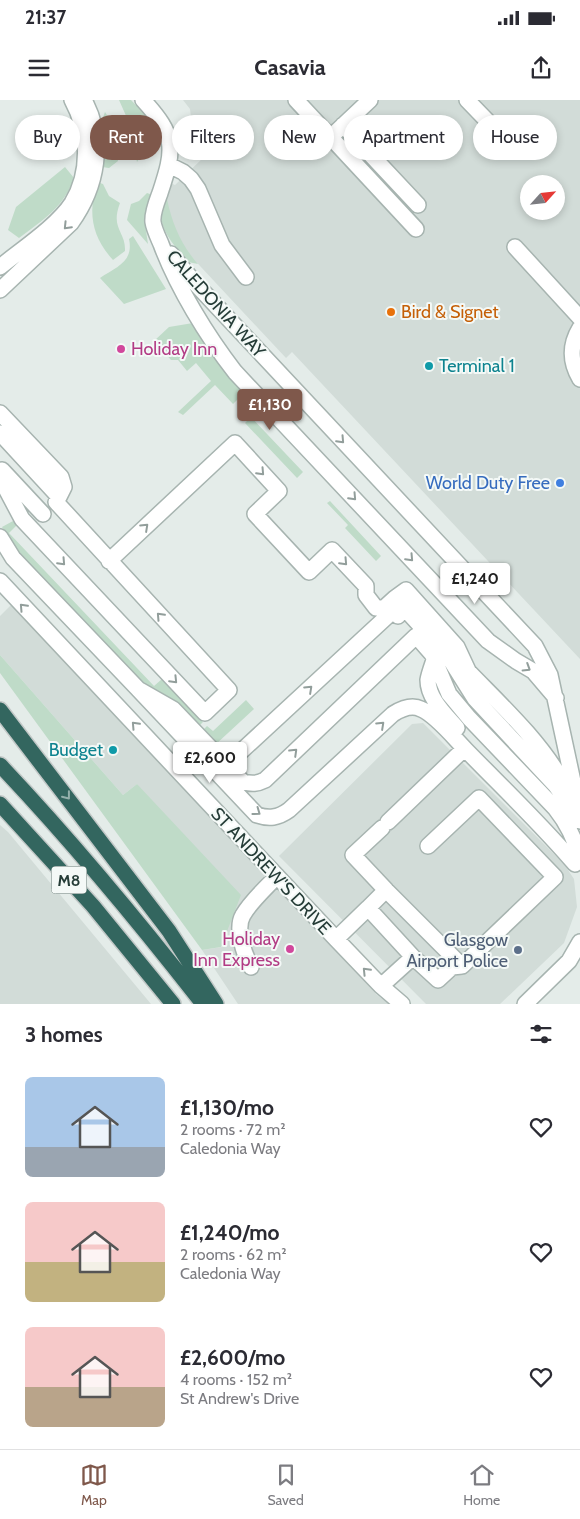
<!DOCTYPE html>
<html lang="en">
<head>
<meta charset="utf-8">
<style>
  body { margin:0; font-family:Cabin,sans-serif; background:#f2f2f3; color:#2b2b33; height:100vh; display:flex; flex-direction:column; font-size:19px; white-space:nowrap }
  * { box-sizing:border-box; margin:0 }
  p { font-size:16px; color:#7c7c81 }
  .icon { flex:none; width:28px; height:28px; fill:none; stroke:currentColor; stroke-width:2; stroke-linecap:round; stroke-linejoin:round }
  .map { position:relative; height:904px; overflow:hidden }
  .details { display:flex; flex-direction:column; background:#fff; flex:1 }
  .details>* { flex:none }
  .guide { position:absolute; left:15px; top:15px; width:550px; height:45px; display:flex; gap:10px }
  .needle { width:32px; rotate:63deg }
  .buttons { position:absolute; left:520px; top:75px; display:grid; gap:10px }
  .buttons a { display:grid; place-items:center; width:45px; height:45px; border-radius:50%; background:#fff; box-shadow:0 2px 8px #0003; font-size:25px }
  .price { position:absolute; translate:-50% -42px; padding:0 11px; border-radius:5px; background:#fff; color:#222; font-size:16px; line-height:32px; filter:drop-shadow(0 1px 2px #0008) }
  .price::after { content:''; position:absolute; left:50%; top:30px; width:15px; height:11px; margin-left:-8px; background:inherit; clip-path:polygon(0 0,100% 0,50% 100%) }
  .price.active { background:#7f584b; color:#fff }
  ul { padding:0; list-style:none }
  li { display:flex; align-items:center; gap:15px; height:125px; padding:0 25px }
  li span { display:grid; place-items:center; flex:none; width:140px; height:100px; border-radius:8px; color:#555 }
  li>.icon { margin-inline-start:auto }
  span .icon { width:60px; height:60px; fill:#fffc; stroke-width:1 }
  li b { font-size:21px }
  h2 { display:flex; justify-content:space-between; align-items:center; height:60px; padding:0 25px; font-size:21px }
  .chip { padding:0 18px; border-radius:22px; background:#fff; box-shadow:0 2px 8px #0003; font-size:18px; line-height:45px }
  .chip.active { background:#7f584b; color:#fff }
  .status { display:flex; justify-content:space-between; align-items:center; height:35px; padding:0 25px; background:#fff; direction:ltr }
  .status svg { height:14px; fill:currentColor }
  header { display:flex; justify-content:space-between; align-items:center; height:65px; padding:0 25px; background:#fff; font-size:22px; font-weight:700 }
  .tabs { display:flex; justify-content:space-around; align-items:center; height:70px; border-top:1px solid #e1e1e2; background:#fff; font-size:14px; color:#7c7c81 }
  .tabs a { display:grid; justify-items:center; gap:2px }
  .tabs .active { color:#7f584b }
  .map>svg:first-child { display:block }
  .built { fill:#d2dcd8; fill-rule:evenodd }
  .green { fill:#bfdbc8 }
  .lines { fill:none; stroke-linecap:round; stroke-linejoin:round }
  .minor-casing { stroke:#a7b4b0; stroke-width:18 }
  .highway-casing { stroke:#c2c8c7; stroke-width:18 }
  .minor { stroke:#fff; stroke-width:15 }
  .highway { stroke:#33665f; stroke-width:15 }
  .oneway { stroke:#929e9b }
  .oneway2 { stroke:#94b0ab }
  .food-dot { fill:#e8710a; stroke:#f4f9f7; stroke-width:2 }
  .hotel-dot { fill:#d1479c; stroke:#f4f9f7; stroke-width:2 }
  .culture-dot { fill:#0f9aa8; stroke:#f4f9f7; stroke-width:2 }
  .shop-dot { fill:#3f7fe0; stroke:#f4f9f7; stroke-width:2 }
  .service-dot { fill:#5c6f8a; stroke:#f4f9f7; stroke-width:2 }
  .labels { text-anchor:middle; stroke-width:4; stroke-linejoin:round; paint-order:stroke }
  .shield { fill:#f4f9f7; stroke:#637571; stroke-width:1 }
  .shield-label { font-size:16px; font-weight:bold; fill:#253c37 }
  .street-label { font-size:18px; fill:#253c37; stroke:#f4f9f7 }
  .food-label { font-size:18px; fill:#c56008; stroke:#f4f9f7; text-anchor:start }
  .hotel-label { font-size:18px; fill:#b23c85; stroke:#f4f9f7; text-anchor:start }
  .culture-label { font-size:18px; fill:#0d838f; stroke:#f4f9f7; text-anchor:start }
  .shop-label { font-size:18px; fill:#366cbe; stroke:#f4f9f7; text-anchor:end }
  .service-label { font-size:18px; fill:#4e5e75; stroke:#f4f9f7; text-anchor:end }
</style>
</head>
<body>
<div class="status"><b>21:37</b><svg viewBox="0 0 49 12"><path d="M0 12V9h3v3zM5 12V6h3v6zM10 12V3h3v9zM15 12V0h3v12zM26 1h20v11H26zM47 4h2v5h-2z"/></svg></div>
<header><svg class="icon" aria-label="menu" viewBox="0 0 24 24"><path d="M4 6h16M4 12h16M4 18h16"/></svg>Casavia<svg class="icon" aria-label="share" viewBox="0 0 24 24"><path d="M12 15V3M7 8l5-5 5 5M5 13v7h14v-7"/></svg></header>
<div class="map">
<svg width="580" height="904" viewBox="0 0 580 904">
  <rect width="100%" height="100%" fill="#e4ece9"/>
  <path class="built" d="M 183,0 L 580,0 L 580,559 L 292,252 L 286,258 L 187,152 L 165,115 L 166,99 L 170,83 L 175,85 L 204,57 L 183,40 L 190,32 L 191,18 L 190,9 ZM 529,84 L 556,84 L 556,111 L 529,111 Z
    M 12,504 L 290,803 L 377,895 L 389,904 L 238,904 L 202,850 L 222,847 L 137,684 L 123,695 L 0,555 L 0,516 Z
    M 423,623 L 564,764 L 574,779 L 577,807 L 564,843 L 500,904 L 426,904 L 279,756 L 412,624 Z
    M 0,725 L 8,732 L 151,904 L 0,904 Z"/>
  <path class="green" d="M 119,0 L 131,0 L 148,18 L 159,36 L 146,47 L 137,62 L 127,18 Z
    M 105,12 C 115,26 117,45 118,61 L 109,68 L 102,67 L 100,26 Z
    M 65,67 L 74,78 C 64,107 43,120 19,138 L 8,130 L 16,107 Z
    M 97,82 L 103,84 L 109,96 L 120,103 C 110,129 126,131 125,151 L 113,160 C 91,136 88,112 97,82 Z
    M 147,93 L 153,95 L 145,124 L 148,144 L 127,120 L 131,104 L 139,101 Z
    M 164,98 L 167,99 C 172,123 181,145 198,164 L 188,162 C 173,144 153,124 164,98 Z
    M 133,136 L 166,189 L 124,204 L 100,178 C 116,167 134,162 129,139 Z
    M 193,223 L 246,291 L 233,304 L 215,285 L 183,315 L 178,312 L 211,281 L 196,263 L 187,271 L 178,260 L 171,260 L 154,241 L 169,227 Z
    M 251,317 L 303,372 L 297,378 L 245,323 Z
    M 330,401 L 381,456 L 376,461 L 345,428 L 348,425 L 327,403 Z
    M 13,421 L 17,425 L 9,433 L 154,586 L 162,579 L 203,622 L 198,627 L 140,583 L 18,453 L 2,427 Z
    M 0,555 L 123,695 L 137,684 L 241,795 L 221,847 L 202,850 L 0,573 Z
    M 246,600 L 254,609 L 215,645 L 202,631 L 207,626 L 213,631 Z"/>
  <g class="lines">
    <defs>
      <path id="minor" d="M 143,0 C 176,36 175,48 160,93 C 157,101 152,113 153,122 C 154,129 158,137 161,144 C 177,187 207,236 235,272 L 488,541 L 516,561 L 533,571 L 556,598
        M 296,0 L 416,129
        M 467,0 L 496,30
        M 343,25 L 418,105
        M 336,32 L 370,0
        M 169,65 L 183,72 L 191,79 L 198,89 L 222,145 L 246,177
        M 515,147 L 580,218
        M 171,154 L 195,183 L 535,546 L 550,575 L 580,714
        M 0,167 C 22,149 57,126 72,103 C 91,72 89,31 72,0
        M 0,190 L 71,123 C 97,87 106,40 84,0
        M 580,228 C 569,246 570,262 580,279
        M 0,313 L 61,377 L 64,387 L 59,397 L 0,333
        M 43,414 L 2,370 L 5,387 L 22,419 L 205,613 L 229,590 L 56,402
        M 0,437 L 13,458 L 138,589 L 173,609 L 243,682 C 252,684 257,684 265,680 L 416,536
        M 109,461 L 235,343 L 279,391 L 255,414 L 309,472 L 332,450 L 366,486 L 366,495 L 376,508 L 384,508 L 395,498 L 448,556 L 475,599 L 556,686 L 580,721
        M 0,481 L 336,839 L 381,886 L 402,904
        M 395,498 L 406,490 L 457,547 L 471,577
        M 418,538 L 432,554 L 449,594 L 469,618 L 555,708 C 567,723 575,739 580,758
        M 434,560 C 432,566 429,574 428,580 C 428,599 446,615 457,628
        M 469,572 C 503,607 539,640 563,682
        M 138,589 L 257,715 C 269,719 278,718 289,710 L 393,614 C 401,609 411,604 421,609 C 436,615 455,639 466,650 C 503,688 541,724 575,764
        M 217,654 L 225,658 L 235,657 L 393,511 L 398,516
        M 388,722 L 464,649
        M 386,790 L 462,866 L 555,777 L 479,698 L 428,746
        M 368,808 L 386,790 L 353,755 L 382,728
        M 336,839 L 368,808 L 413,857 L 381,886
        M 413,857 L 438,880 L 452,867 L 462,866
        M 251,867 C 244,854 235,828 243,815 C 251,801 266,788 277,776
        M 525,904 L 569,861 L 580,842"/>
      <path id="highway" d="M 0,610 L 169,831 L 216,904
        M 0,665 C 72,741 139,822 203,904
        M 0,704 L 93,806 L 173,904"/>
    </defs>
    <use href="#minor" class="minor-casing"/>
    <use href="#highway" class="highway-casing"/>
    <use href="#minor" class="minor"/>
    <use href="#highway" class="highway"/>
  </g>
  <defs><path id="oneway-chevron" d="M-2-3.5L2.5 0L-2 3.5" fill="none" stroke-width="1.6" stroke-linecap="round" stroke-linejoin="round" transform="scale(1.25)"/></defs>
  <g class="oneway">
    <use href="#oneway-chevron" transform="translate(67 126) rotate(134)"/>
    <use href="#oneway-chevron" transform="translate(341 340) rotate(47)"/>
    <use href="#oneway-chevron" transform="translate(261 372) rotate(47)"/>
    <use href="#oneway-chevron" transform="translate(353 397) rotate(47)"/>
    <use href="#oneway-chevron" transform="translate(145 427) rotate(-43)"/>
    <use href="#oneway-chevron" transform="translate(410 458) rotate(47)"/>
    <use href="#oneway-chevron" transform="translate(62 462) rotate(47)"/>
    <use href="#oneway-chevron" transform="translate(344 462) rotate(47)"/>
    <use href="#oneway-chevron" transform="translate(23 507) rotate(-133)"/>
    <use href="#oneway-chevron" transform="translate(160 516) rotate(-133)"/>
    <use href="#oneway-chevron" transform="translate(527 568) rotate(32)"/>
    <use href="#oneway-chevron" transform="translate(174 580) rotate(46)"/>
    <use href="#oneway-chevron" transform="translate(309 589) rotate(-43)"/>
    <use href="#oneway-chevron" transform="translate(135 625) rotate(-133)"/>
    <use href="#oneway-chevron" transform="translate(381 625) rotate(-43)"/>
    <use href="#oneway-chevron" transform="translate(294 652) rotate(-44)"/>
    <use href="#oneway-chevron" transform="translate(257 712) rotate(36)"/>
    <use href="#oneway-chevron" transform="translate(366 871) rotate(-134)"/>
  </g>
  <use class="oneway2" href="#oneway-chevron" transform="translate(67 696) rotate(52)"/>
  <circle class="food-dot" cx="391" cy="212" r="5"/>
  <g class="hotel-dot">
    <circle cx="121" cy="249" r="5"/>
    <circle cx="290" cy="849" r="5"/>
  </g>
  <g class="culture-dot">
    <circle cx="429" cy="266" r="5"/>
    <circle cx="113" cy="650" r="5"/>
  </g>
  <circle class="shop-dot" cx="560" cy="383" r="5"/>
  <circle class="service-dot" cx="518" cy="850" r="5"/>
  <g class="labels">
    <rect class="shield" x="51.5" y="766.5" width="35" height="27" rx="4"/>
    <g class="shield-label">
      <text x="69" y="786">M8</text>
    </g>
    <g class="street-label">
      <text transform="translate(216 204) rotate(48)" y="6">CALEDONIA WAY</text>
      <text transform="translate(271 771) rotate(47)" y="6">ST ANDREW'S DRIVE</text>
    </g>
    <g class="food-label">
      <text x="401" y="218">Bird &amp; Signet</text>
    </g>
    <g class="hotel-label">
      <text x="131" y="255">Holiday Inn</text>
      <text x="280" y="845" text-anchor="end">Holiday<tspan x="280" dy="21">Inn Express</tspan></text>
    </g>
    <g class="culture-label">
      <text x="439" y="272">Terminal 1</text>
      <text x="103" y="656" text-anchor="end">Budget</text>
    </g>
    <g class="shop-label">
      <text x="550" y="389">World Duty Free</text>
    </g>
    <g class="service-label">
      <text x="508" y="846">Glasgow<tspan x="508" dy="21">Airport Police</tspan></text>
    </g>
  </g>
</svg>
<div class="buttons">
<a><svg class="needle" viewBox="-14 -14 28 28"><path d="M0-13l5 13h-10z" fill="#e53935"/><path d="M0 13l5-13h-10z" fill="#7c7c81"/></svg></a>
</div>
<b class="price active" style="left:270px;top:331px">£1,130</b>
<b class="price" style="left:475px;top:505px">£1,240</b>
<b class="price" style="left:210px;top:684px">£2,600</b>
<div class="guide">
<a class="chip">Buy</a>
<a class="chip active">Rent</a>
<a class="chip">Filters</a>
<a class="chip">New</a>
<a class="chip">Apartment</a>
<a class="chip">House</a>
</div>
</div>
<section class="details">
<h2>3 homes<svg class="icon" aria-label="filters" viewBox="0 0 24 24"><path d="M4 7h16M4 17h16"/><circle cx="9" cy="7" r="2"/><circle cx="15" cy="17" r="2"/></svg></h2>
<ul>
<li><span style="background:linear-gradient(#a9c7e8 70%,#9aa5b1 0)"><svg class="icon" aria-label="home" viewBox="0 0 24 24"><path d="M3 11l9-7 9 7M6 9v11h12V9"/></svg></span><div><b>£1,130/mo</b><p>2 rooms · 72 m²</p><p>Caledonia Way</p></div><svg class="icon" aria-label="heart" viewBox="0 0 24 24"><path d="M12 20l-8-8c-3-5 5-10 8-4 3-6 11-1 8 4z"/></svg></li>
<li><span style="background:linear-gradient(#f6c9c9 60%,#c2b280 0)"><svg class="icon" aria-label="home" viewBox="0 0 24 24"><path d="M3 11l9-7 9 7M6 9v11h12V9"/></svg></span><div><b>£1,240/mo</b><p>2 rooms · 62 m²</p><p>Caledonia Way</p></div><svg class="icon" aria-label="heart" viewBox="0 0 24 24"><path d="M12 20l-8-8c-3-5 5-10 8-4 3-6 11-1 8 4z"/></svg></li>
<li><span style="background:linear-gradient(#f6c9c9 60%,#b9a48a 0)"><svg class="icon" aria-label="home" viewBox="0 0 24 24"><path d="M3 11l9-7 9 7M6 9v11h12V9"/></svg></span><div><b>£2,600/mo</b><p>4 rooms · 152 m²</p><p>St Andrew's Drive</p></div><svg class="icon" aria-label="heart" viewBox="0 0 24 24"><path d="M12 20l-8-8c-3-5 5-10 8-4 3-6 11-1 8 4z"/></svg></li>
</ul>
</section>
<nav class="tabs">
<a class="active"><svg class="icon" aria-label="map" viewBox="0 0 24 24"><path d="M3 6l6-2 6 2 6-2v14l-6 2-6-2-6 2zM9 4v14M15 6v14"/></svg>Map</a>
<a><svg class="icon" aria-label="saved" viewBox="0 0 24 24"><path d="M7 4h10v16l-5-4-5 4z"/></svg>Saved</a>
<a><svg class="icon" aria-label="home" viewBox="0 0 24 24"><path d="M3 11l9-7 9 7M6 9v11h12V9"/></svg>Home</a>
</nav>
</body>
</html>
